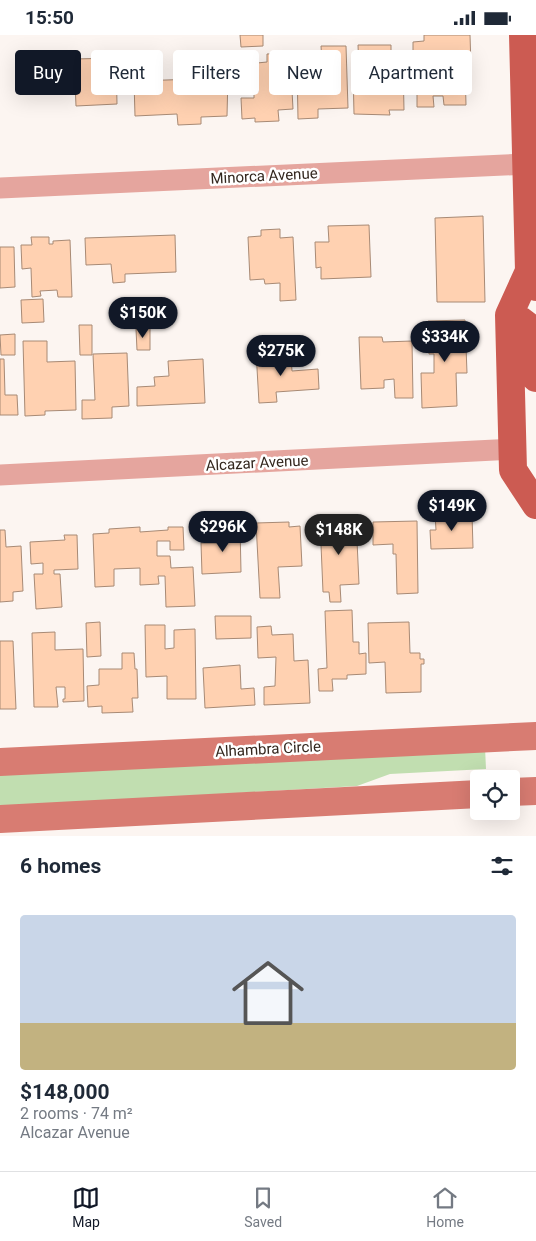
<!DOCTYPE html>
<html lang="en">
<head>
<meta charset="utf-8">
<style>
  body { margin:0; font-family:Roboto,sans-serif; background:#f2f2f3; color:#1f2937; height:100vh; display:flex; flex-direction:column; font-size:19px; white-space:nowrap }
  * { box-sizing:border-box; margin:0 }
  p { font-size:16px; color:#747a83 }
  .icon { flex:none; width:28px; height:28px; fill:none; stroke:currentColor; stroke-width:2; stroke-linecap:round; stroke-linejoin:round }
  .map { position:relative; height:801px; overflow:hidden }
  .sheet { display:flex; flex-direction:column; background:#fff; flex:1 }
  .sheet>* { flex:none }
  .banner { position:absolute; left:15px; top:15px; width:506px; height:45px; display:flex; gap:10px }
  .controls { position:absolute; left:470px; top:735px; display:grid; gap:10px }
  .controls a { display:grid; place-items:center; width:50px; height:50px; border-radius:5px; background:#fff; box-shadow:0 5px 20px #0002; font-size:25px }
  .price { position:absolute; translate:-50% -42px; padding:0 11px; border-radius:18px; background:#111827; color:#fff; font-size:16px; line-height:32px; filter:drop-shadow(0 1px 2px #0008) }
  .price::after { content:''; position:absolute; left:50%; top:30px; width:15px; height:11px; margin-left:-8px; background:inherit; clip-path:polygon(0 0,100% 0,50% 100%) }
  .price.current { background:#222; color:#fff }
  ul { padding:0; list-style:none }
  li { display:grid; align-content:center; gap:10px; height:265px; padding:0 20px }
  li span { display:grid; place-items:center; height:155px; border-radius:5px; color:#555 }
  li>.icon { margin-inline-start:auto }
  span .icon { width:90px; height:90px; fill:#fffc; stroke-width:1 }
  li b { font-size:21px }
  h2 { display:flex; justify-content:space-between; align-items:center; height:60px; padding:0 20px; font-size:21px }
  .chip { padding:0 18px; border-radius:5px; background:#fff; box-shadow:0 5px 20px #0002; font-size:18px; line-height:45px }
  .chip.current { background:#111827; color:#fff }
  .status { display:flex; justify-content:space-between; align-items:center; height:35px; padding:0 25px; background:#fff; direction:ltr }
  .status svg { height:14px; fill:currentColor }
  .tabs { display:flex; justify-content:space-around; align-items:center; height:70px; border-top:1px solid #e0e1e3; background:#fff; font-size:14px; color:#747a83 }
  .tabs a { display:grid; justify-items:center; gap:2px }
  .tabs .current { color:#111827 }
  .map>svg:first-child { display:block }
  .green { fill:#c1deb0 }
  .building { fill:#ffd1b1; stroke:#a88a75 }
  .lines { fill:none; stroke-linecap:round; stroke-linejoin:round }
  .street { stroke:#e5a59e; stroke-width:21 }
  .secondary { stroke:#d87c72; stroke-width:28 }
  .primary { stroke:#cc5b52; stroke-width:28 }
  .labels { text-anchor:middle; stroke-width:5; stroke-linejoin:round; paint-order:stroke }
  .street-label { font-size:15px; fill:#33271e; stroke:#fff }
</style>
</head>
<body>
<div class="status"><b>15:50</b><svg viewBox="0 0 49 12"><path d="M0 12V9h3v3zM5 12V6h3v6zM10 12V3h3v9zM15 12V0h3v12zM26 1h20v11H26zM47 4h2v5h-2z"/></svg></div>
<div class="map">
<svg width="536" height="801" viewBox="0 0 536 801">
  <rect width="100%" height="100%" fill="#fcf5f1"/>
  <path class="green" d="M 485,712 L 486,734 L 390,739 L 357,751 L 0,772 L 0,737 Z"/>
  <path class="building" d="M 240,0 L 263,0 L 263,11 L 241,12 Z
    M 424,0 L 470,0 L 471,32 L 465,32 L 466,70 L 444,70 L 443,61 L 433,61 L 434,72 L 417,72 L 417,32 L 430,32 L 430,23 L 413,24 L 413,7 L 424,6 Z
    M 358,10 L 391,10 L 391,28 L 403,28 L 404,75 L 389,75 L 390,80 L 354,79 L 353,35 L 359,35 Z
    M 321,11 L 346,11 L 348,73 L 318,74 L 318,83 L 298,84 L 297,29 L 322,28 Z
    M 290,18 L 293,74 L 278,75 L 279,86 L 255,87 L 255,83 L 242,84 L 241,63 L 254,63 L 254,58 L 258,57 L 257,28 L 267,27 L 267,19 Z
    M 116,23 L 117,69 L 76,71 L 74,24 Z
    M 224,27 L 224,40 L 228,40 L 227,81 L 201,82 L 201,89 L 178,90 L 177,79 L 135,81 L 134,46 L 198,44 L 198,28 Z
    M 483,181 L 485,267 L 437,267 L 435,183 Z
    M 369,190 L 371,242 L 321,244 L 321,232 L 316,233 L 315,207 L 329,207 L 328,191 Z
    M 280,194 L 280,203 L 293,202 L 296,265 L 280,266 L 280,248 L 265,249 L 264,244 L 250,245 L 248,202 L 261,201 L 261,195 Z
    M 175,200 L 176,237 L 125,239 L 125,247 L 113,248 L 111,229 L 86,230 L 85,203 Z
    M 31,202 L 49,202 L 49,209 L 53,209 L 53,206 L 70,205 L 72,262 L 58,262 L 57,255 L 40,256 L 41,261 L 32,262 L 31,233 L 22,234 L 21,210 L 32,210 Z
    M 0,212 L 14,212 L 15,252 L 0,253 Z
    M 43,264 L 44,287 L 22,288 L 21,265 Z
    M 465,285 L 467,338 L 456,338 L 457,371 L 422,373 L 421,338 L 434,338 L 434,319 L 429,319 L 428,286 Z
    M 79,290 L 92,290 L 92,320 L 80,320 Z
    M 150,293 L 150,315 L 137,315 L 136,294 Z
    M 15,299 L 15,320 L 1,320 L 0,300 Z
    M 359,302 L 382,302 L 383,307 L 412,306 L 413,363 L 395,363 L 394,344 L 384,345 L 384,353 L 361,354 Z
    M 23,306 L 47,306 L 47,327 L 75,326 L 76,375 L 45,376 L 45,380 L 25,381 Z
    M 274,315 L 274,323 L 291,322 L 292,336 L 318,334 L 319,354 L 276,357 L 277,367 L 259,368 L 256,316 Z
    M 127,318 L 129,371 L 112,372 L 112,383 L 82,384 L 82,365 L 95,365 L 93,319 Z
    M 0,324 L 4,324 L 5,360 L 17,360 L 18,380 L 0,380 Z
    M 203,324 L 205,368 L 137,371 L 137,352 L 155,351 L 154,342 L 169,341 L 168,326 Z
    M 435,479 L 472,479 L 473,513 L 431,514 L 430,495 L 436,495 Z
    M 356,484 L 359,549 L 340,550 L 341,567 L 330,567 L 329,557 L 323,557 L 320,486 Z
    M 417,486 L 418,558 L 397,559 L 396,519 L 393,519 L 393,509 L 373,510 L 373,487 Z
    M 289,487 L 289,492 L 300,491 L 302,531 L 278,532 L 280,563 L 260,563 L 256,488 Z
    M 240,491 L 241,537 L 202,539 L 201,508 L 221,508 L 221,492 Z
    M 140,492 L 140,497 L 168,495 L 168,492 L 183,492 L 184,515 L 170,515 L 170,506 L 157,506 L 157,521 L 170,521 L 171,533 L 193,532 L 195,571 L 166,572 L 165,541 L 158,541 L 159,549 L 140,550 L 140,533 L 114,534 L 114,551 L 95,552 L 93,499 L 109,498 L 109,494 Z
    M 0,495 L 5,495 L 6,512 L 21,511 L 23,556 L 13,557 L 13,566 L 0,567 Z
    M 64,500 L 77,500 L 78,534 L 54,535 L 54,539 L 60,539 L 62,572 L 36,574 L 34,539 L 43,539 L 43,528 L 31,529 L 30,507 L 65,505 Z
    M 352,575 L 353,607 L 359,607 L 359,619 L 366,618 L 366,639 L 347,640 L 347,644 L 332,644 L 333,656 L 319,656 L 318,634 L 327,633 L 325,576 Z
    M 215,581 L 251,581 L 251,603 L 216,604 Z
    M 100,587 L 101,621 L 87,622 L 86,588 Z
    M 409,587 L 410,618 L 420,618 L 420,624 L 424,624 L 424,629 L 421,629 L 421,657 L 386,658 L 385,627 L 369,628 L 368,588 Z
    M 145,590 L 165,590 L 165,614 L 174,613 L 174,595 L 195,594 L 196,664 L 167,664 L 167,641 L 146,642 Z
    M 271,591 L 272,600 L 293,599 L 294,626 L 308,625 L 310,668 L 264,670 L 264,652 L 275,651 L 276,622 L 258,623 L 257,592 Z
    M 55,597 L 55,615 L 83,614 L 84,666 L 63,667 L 63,664 L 65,664 L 65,652 L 56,652 L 58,672 L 34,672 L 32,598 Z
    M 0,606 L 13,606 L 16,674 L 0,674 Z
    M 122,618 L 134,618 L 135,634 L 137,634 L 138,663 L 132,663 L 133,677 L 102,678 L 102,671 L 88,672 L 87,651 L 99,650 L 99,634 L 122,634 Z
    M 240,630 L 241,654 L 254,653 L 255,670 L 205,673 L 203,633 Z"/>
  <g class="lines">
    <path class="street" d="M 0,153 L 527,129
      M 0,440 L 513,414"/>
    <path class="secondary" d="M 0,727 L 536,701
      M 511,757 L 536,756
      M 0,784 L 479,759"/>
    <path class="primary" d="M 523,0 L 529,236 L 536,252
      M 529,236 L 509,280 L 513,435 L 536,470
      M 520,285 L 528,291 L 531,333 L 536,343"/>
  </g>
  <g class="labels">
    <g class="street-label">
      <text transform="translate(264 141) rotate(-3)" y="5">Minorca Avenue</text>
      <text transform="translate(257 428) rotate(-3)" y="5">Alcazar Avenue</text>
      <text transform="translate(268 714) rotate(-3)" y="5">Alhambra Circle</text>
    </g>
  </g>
</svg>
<div class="controls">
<a><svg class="icon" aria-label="locate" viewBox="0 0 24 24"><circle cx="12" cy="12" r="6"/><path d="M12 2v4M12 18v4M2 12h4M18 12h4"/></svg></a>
</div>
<b class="price" style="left:143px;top:304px">$150K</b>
<b class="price" style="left:445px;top:328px">$334K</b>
<b class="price" style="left:281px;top:342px">$275K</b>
<b class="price" style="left:452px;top:497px">$149K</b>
<b class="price" style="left:223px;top:518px">$296K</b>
<b class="price current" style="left:339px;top:521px">$148K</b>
<div class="banner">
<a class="chip current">Buy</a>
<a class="chip">Rent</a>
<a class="chip">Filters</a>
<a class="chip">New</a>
<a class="chip">Apartment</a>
</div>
</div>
<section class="sheet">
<h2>6 homes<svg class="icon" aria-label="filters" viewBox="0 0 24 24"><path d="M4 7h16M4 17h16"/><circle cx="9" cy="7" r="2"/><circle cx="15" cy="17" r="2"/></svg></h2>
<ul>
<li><span style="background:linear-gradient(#c9d6e8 70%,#c2b280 0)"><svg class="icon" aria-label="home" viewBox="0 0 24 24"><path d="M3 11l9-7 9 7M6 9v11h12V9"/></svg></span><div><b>$148,000</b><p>2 rooms · 74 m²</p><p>Alcazar Avenue</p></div></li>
</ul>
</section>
<nav class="tabs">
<a class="current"><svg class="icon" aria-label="map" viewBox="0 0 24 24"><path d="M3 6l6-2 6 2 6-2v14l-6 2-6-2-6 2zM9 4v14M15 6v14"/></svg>Map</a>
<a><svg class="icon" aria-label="saved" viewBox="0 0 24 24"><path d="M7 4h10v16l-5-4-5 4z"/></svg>Saved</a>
<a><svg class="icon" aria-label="home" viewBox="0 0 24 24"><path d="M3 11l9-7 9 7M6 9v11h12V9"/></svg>Home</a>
</nav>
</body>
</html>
